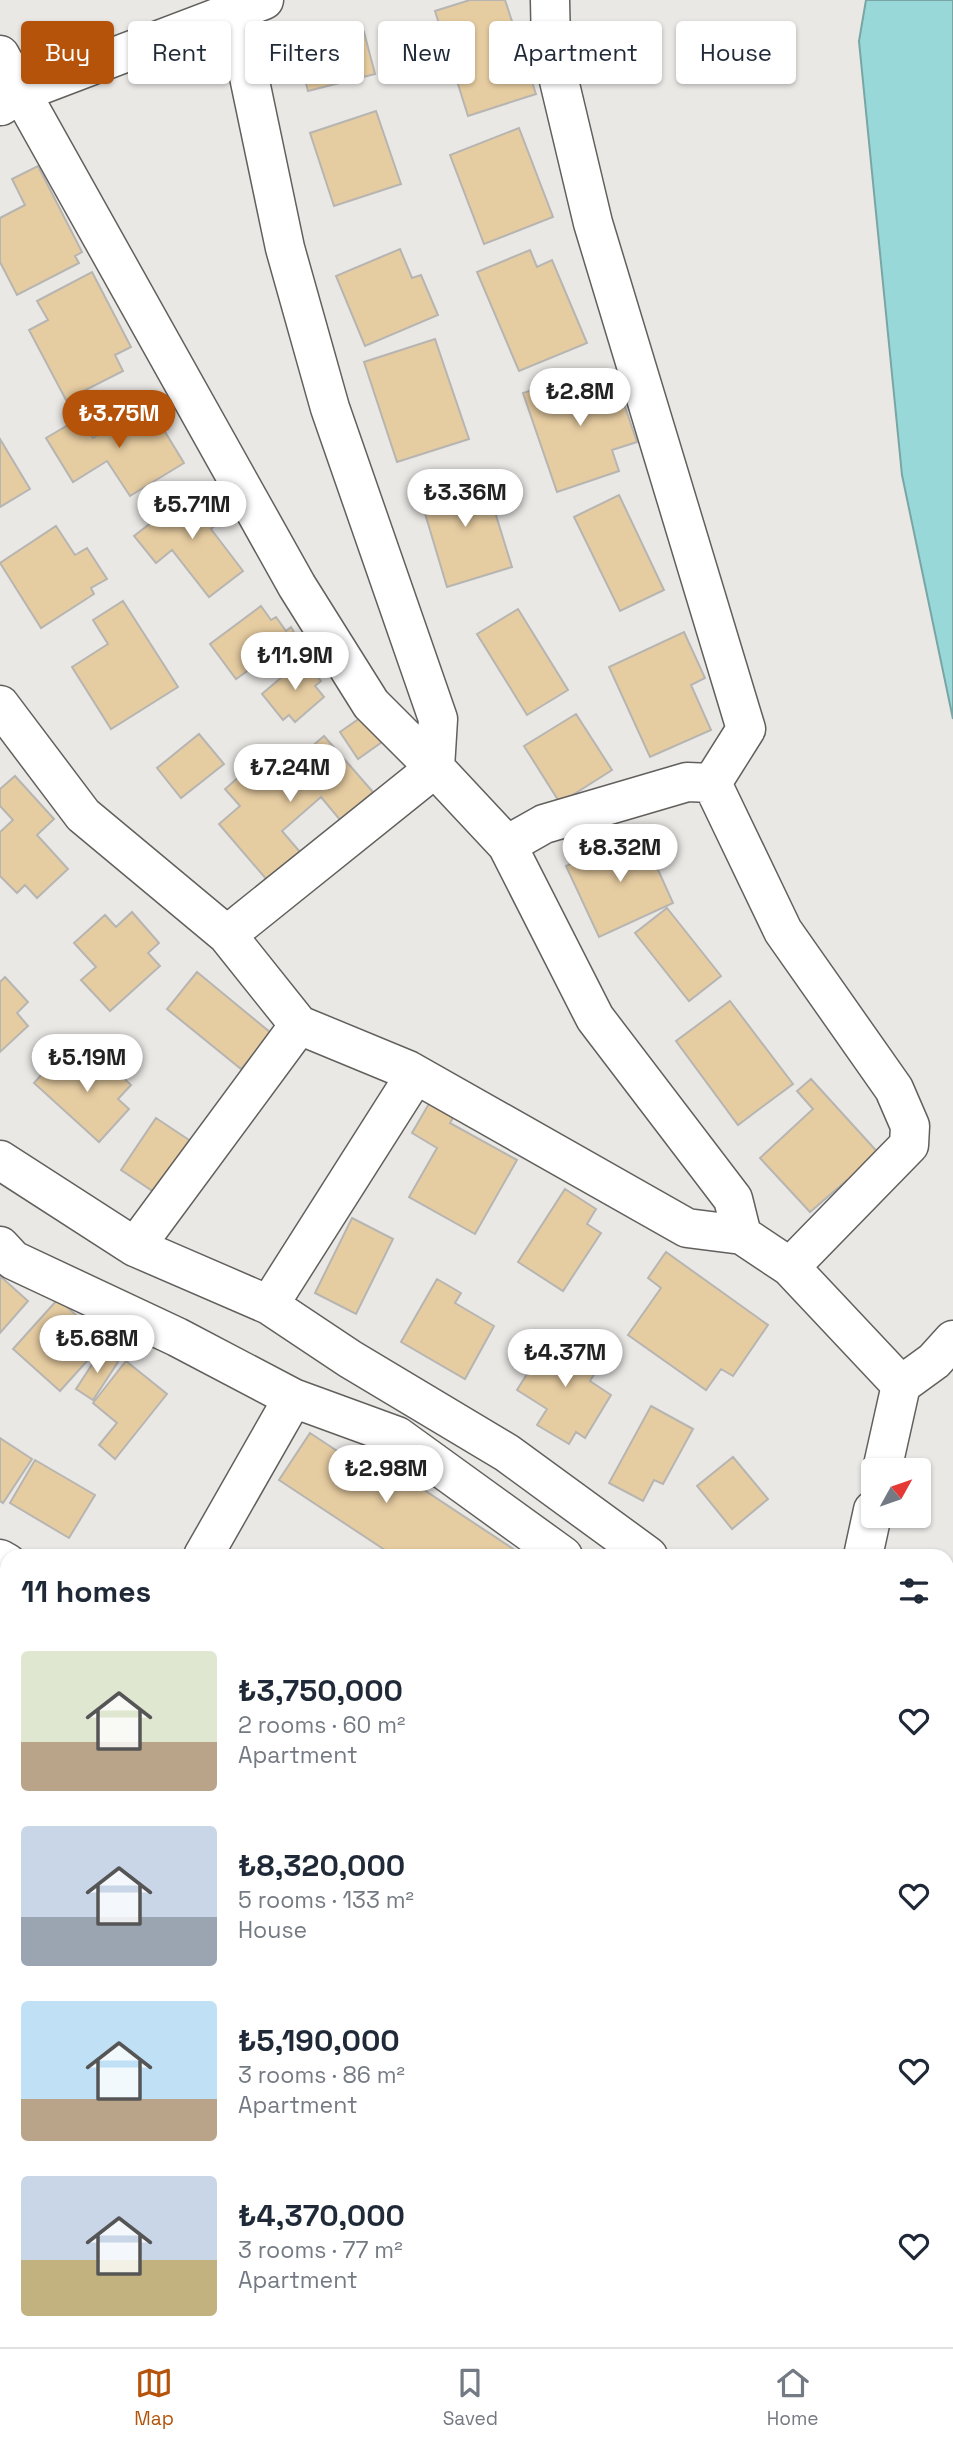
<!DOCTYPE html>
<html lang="en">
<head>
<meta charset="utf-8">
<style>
  body { margin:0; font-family:"Space Grotesk",sans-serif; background:#f6f6f7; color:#1f2937; height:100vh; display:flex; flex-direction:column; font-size:26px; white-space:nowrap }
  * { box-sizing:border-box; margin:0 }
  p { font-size:23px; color:#747a83 }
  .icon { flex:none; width:38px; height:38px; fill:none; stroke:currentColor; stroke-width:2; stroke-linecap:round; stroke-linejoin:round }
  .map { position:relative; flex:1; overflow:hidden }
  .drawer { position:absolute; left:0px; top:1549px; width:954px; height:800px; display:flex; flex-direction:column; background:#fff; border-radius:21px 21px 0 0; box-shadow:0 2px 5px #0004 }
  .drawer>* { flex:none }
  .banner { position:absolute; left:21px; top:21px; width:912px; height:63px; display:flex; gap:14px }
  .needle { width:46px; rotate:50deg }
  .tools { position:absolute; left:861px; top:1458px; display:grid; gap:14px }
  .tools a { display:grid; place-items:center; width:70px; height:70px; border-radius:7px; background:#fff; box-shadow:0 2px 5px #0004; font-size:35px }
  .price { position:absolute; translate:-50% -60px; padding:0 16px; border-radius:24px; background:#fff; color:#222; font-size:23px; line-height:46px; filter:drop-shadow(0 2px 4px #0008) }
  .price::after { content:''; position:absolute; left:50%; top:42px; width:21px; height:16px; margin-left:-10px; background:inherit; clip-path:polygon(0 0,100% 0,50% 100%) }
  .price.current { background:#b45309; color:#fff }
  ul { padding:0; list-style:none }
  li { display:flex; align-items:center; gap:21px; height:175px; padding:0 21px }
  li span { display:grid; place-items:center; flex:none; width:196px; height:140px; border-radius:7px; color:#555 }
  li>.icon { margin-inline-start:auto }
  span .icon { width:84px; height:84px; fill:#fffc; stroke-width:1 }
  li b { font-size:30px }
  h2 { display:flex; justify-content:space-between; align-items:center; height:84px; padding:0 21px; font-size:30px }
  .tag { padding:0 24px; border-radius:7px; background:#fff; box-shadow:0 2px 5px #0004; font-size:24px; line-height:63px }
  .tag.current { background:#b45309; color:#fff }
  .tab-bar { display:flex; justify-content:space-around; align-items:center; height:98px; border-top:2px solid #e0e1e3; background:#fff; font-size:19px; color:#747a83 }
  .tab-bar a { display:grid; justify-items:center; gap:4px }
  .tab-bar .current { color:#b45309 }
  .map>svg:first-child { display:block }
  .water { fill:#99d8d8; stroke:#79a5a4; stroke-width:2 }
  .building { fill:#e6cca1; stroke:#b7b5b2; stroke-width:2 }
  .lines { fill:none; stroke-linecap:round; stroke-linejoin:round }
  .minor-casing { stroke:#62605d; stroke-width:41 }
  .minor { stroke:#fff; stroke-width:38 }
</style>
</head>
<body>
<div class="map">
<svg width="953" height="2347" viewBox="0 0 953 2347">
  <rect width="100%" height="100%" fill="#eae8e5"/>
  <path class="water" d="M 866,0 L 953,0 L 953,719 L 902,475 L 859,41 Z"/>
  <path class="building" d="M 470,0 L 505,0 L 536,94 L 468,116 L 435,11 Z
    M 364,32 L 375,74 L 308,91 L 297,49 Z
    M 376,111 L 401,184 L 334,206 L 310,133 Z
    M 519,128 L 553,217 L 484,244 L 450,155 Z
    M 38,166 L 82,252 L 75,256 L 79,263 L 17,295 L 0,262 L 0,218 L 25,205 L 12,179 Z
    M 400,249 L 412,278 L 421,275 L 438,315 L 365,346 L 336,276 Z
    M 530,250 L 537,267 L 552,260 L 587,343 L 519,371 L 477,272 Z
    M 92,272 L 131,347 L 115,355 L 123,371 L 66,400 L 29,330 L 48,320 L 37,301 Z
    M 435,339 L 469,439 L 397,462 L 364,362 Z
    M 590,370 L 597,390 L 617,383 L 637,442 L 612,450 L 619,471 L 557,492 L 523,393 Z
    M 148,404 L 184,463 L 130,496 L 107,461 L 73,482 L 46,438 L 80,418 L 93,438 Z
    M 0,439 L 30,489 L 0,507 Z
    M 482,470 L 512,567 L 447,587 L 418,490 Z
    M 200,485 L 225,517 L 211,529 L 243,571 L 209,597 L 172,550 L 156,563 L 134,536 Z
    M 619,495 L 664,590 L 620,611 L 574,517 Z
    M 56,526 L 75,555 L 87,548 L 107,579 L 91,588 L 94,594 L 41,628 L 0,563 Z
    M 123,601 L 178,687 L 111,729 L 72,667 L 108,644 L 93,620 Z
    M 261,606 L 271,620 L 276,617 L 286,631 L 291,627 L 296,636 L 236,679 L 210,644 Z
    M 518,609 L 568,690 L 527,715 L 477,634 Z
    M 684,632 L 705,678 L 691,685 L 711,730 L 650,757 L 609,667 Z
    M 303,659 L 321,681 L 315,686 L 324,697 L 295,722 L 289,715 L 283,720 L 262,694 Z
    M 576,714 L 612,770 L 560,803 L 524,746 Z
    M 363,716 L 382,742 L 358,759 L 340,732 Z
    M 199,734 L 224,764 L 181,798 L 157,768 Z
    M 324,736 L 373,792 L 341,821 L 321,797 L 282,831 L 300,852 L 267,880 L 219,824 L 240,806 L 225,789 L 248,769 L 264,788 Z
    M 15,776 L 54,819 L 37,835 L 68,869 L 37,898 L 25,885 L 17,893 L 0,876 L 0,832 L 13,820 L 0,806 L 0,789 Z
    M 641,832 L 673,903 L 599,937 L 566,866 Z
    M 667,908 L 721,976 L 689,1001 L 635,933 Z
    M 132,912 L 159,943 L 148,953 L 160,966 L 110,1011 L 81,980 L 96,967 L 74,943 L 105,915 L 116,927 Z
    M 197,972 L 271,1033 L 241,1069 L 167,1009 Z
    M 5,977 L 28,1002 L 17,1013 L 28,1026 L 0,1052 L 0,982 Z
    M 730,1001 L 793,1084 L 738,1125 L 676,1041 Z
    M 61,1053 L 84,1074 L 100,1056 L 131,1085 L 118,1099 L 129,1109 L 99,1142 L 34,1083 Z
    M 811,1079 L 882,1157 L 852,1185 L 847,1180 L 810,1212 L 760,1158 L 813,1109 L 797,1091 Z
    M 434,1095 L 458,1109 L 450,1123 L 517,1160 L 475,1234 L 409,1197 L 437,1148 L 412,1133 Z
    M 156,1118 L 192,1142 L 157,1194 L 121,1170 Z
    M 565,1189 L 596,1209 L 587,1224 L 601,1233 L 563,1291 L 518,1262 Z
    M 352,1218 L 393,1239 L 356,1314 L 315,1293 Z
    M 666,1252 L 768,1325 L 733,1376 L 721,1369 L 706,1390 L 628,1335 L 661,1288 L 648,1278 Z
    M 0,1276 L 28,1301 L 0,1333 Z
    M 437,1279 L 461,1293 L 455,1303 L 494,1326 L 465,1379 L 401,1342 Z
    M 58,1299 L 105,1341 L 60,1391 L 13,1349 Z
    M 554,1331 L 602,1362 L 590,1381 L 611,1395 L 585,1438 L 576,1432 L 569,1444 L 537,1425 L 547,1409 L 517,1390 Z
    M 101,1351 L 118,1362 L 93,1400 L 76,1389 Z
    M 126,1361 L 167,1394 L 115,1459 L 99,1445 L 117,1423 L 93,1403 Z
    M 651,1406 L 693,1429 L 663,1484 L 654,1480 L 643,1501 L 609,1483 Z
    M 310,1433 L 351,1460 L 359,1447 L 524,1556 L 394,1556 L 279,1480 Z
    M 0,1438 L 32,1459 L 3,1503 L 0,1501 Z
    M 733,1457 L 768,1499 L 732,1529 L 697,1486 Z
    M 35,1460 L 95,1495 L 69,1538 L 10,1503 Z
    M 953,1647 L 953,1688 L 947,1684 L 947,1656 Z
    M 0,1791 L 7,1795 L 7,1817 L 0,1828 Z
    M 947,1795 L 953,1799 L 953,1881 L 947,1876 Z
    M 0,1989 L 7,1993 L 7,2048 L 0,2044 Z
    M 7,2190 L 7,2230 L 0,2228 L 0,2208 Z
    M 287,2342 L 343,2342 L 340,2347 L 301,2347 Z
    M 361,2342 L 424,2342 L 437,2347 L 359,2347 Z
    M 655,2342 L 741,2342 L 739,2347 L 652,2347 Z"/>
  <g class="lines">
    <defs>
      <path id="minor" d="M 550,0 L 551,47 L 593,223 L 746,729 L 712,783 L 783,931 L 894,1089 L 910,1126 L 909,1145 L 790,1267
        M 0,55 L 297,586 L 371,704 L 435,768 L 507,845 L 595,1018 L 733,1199 L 742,1235
        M 1,106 L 22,92 L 264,0
        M 0,705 L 83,815 L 227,935 L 299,1025 L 408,1070 L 687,1228 L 742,1235 L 790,1267 L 901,1385
        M 507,845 L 544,824 L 687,782 L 712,783
        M 227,935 L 435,768 L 438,719 L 330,408 L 285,248 L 235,10
        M 0,1160 L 135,1247 L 269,1305 L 350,1359 L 507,1453 L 648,1556
        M 0,1246 L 13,1260 L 177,1337 L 293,1398 L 397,1436 L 563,1556
        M 135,1247 L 299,1025
        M 269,1305 L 415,1075
        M 882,1470 L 901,1385 L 934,1361 L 953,1340
        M 203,1556 L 293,1398
        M 863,1556 L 873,1510
        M 0,1559 L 7,1563
        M 0,1755 L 7,1758
        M 947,1938 L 953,1943
        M 0,2109 L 7,2112
        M 947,2260 L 953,2277
        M 528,2342 L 540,2347"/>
    </defs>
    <use href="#minor" class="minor-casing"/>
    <use href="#minor" class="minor"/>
  </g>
</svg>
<div class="tools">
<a><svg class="needle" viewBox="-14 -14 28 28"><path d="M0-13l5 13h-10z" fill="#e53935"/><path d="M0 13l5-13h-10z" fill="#747a83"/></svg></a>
</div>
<b class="price" style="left:580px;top:428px">₺2.8M</b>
<b class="price current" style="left:119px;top:450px">₺3.75M</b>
<b class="price" style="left:465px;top:529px">₺3.36M</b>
<b class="price" style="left:192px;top:541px">₺5.71M</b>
<b class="price" style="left:295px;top:692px">₺11.9M</b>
<b class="price" style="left:290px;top:804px">₺7.24M</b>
<b class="price" style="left:620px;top:884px">₺8.32M</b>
<b class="price" style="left:87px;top:1094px">₺5.19M</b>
<b class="price" style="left:97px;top:1375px">₺5.68M</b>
<b class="price" style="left:565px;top:1389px">₺4.37M</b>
<b class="price" style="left:386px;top:1505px">₺2.98M</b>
<div class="banner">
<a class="tag current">Buy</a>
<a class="tag">Rent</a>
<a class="tag">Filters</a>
<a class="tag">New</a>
<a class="tag">Apartment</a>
<a class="tag">House</a>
</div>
<section class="drawer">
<h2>11 homes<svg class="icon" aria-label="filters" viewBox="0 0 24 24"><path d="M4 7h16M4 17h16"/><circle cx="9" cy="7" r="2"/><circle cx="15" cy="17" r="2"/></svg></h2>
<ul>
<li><span style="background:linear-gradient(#dfe7d0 65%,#b9a48a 0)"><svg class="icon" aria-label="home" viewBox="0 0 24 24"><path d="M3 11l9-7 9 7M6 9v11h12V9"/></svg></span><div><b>₺3,750,000</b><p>2 rooms · 60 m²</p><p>Apartment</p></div><svg class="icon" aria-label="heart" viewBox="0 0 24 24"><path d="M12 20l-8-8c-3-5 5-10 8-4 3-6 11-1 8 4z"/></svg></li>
<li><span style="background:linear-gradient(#c9d6e8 65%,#9aa5b1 0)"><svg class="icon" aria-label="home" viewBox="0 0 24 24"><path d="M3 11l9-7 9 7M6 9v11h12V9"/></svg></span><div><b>₺8,320,000</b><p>5 rooms · 133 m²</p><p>House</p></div><svg class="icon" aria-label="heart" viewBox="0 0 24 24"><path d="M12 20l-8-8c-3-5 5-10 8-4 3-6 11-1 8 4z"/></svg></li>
<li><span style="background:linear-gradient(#bfe0f5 70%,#b9a48a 0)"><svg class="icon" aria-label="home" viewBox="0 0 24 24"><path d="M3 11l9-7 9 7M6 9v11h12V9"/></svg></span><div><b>₺5,190,000</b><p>3 rooms · 86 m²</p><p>Apartment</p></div><svg class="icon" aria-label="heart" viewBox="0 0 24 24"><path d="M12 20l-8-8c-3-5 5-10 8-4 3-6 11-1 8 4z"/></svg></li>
<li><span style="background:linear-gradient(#c9d6e8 60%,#c2b280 0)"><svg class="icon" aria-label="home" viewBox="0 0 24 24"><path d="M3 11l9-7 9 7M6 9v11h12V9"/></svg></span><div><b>₺4,370,000</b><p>3 rooms · 77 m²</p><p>Apartment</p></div><svg class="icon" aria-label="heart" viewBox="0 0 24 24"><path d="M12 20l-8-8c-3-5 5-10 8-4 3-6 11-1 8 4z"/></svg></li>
</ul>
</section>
</div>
<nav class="tab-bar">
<a class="current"><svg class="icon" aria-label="map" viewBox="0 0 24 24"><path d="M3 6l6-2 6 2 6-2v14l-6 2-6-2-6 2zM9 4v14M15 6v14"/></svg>Map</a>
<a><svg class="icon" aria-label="saved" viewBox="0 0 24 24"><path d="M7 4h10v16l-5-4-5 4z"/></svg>Saved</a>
<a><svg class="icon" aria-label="home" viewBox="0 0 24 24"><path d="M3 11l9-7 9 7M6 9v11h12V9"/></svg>Home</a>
</nav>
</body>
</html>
